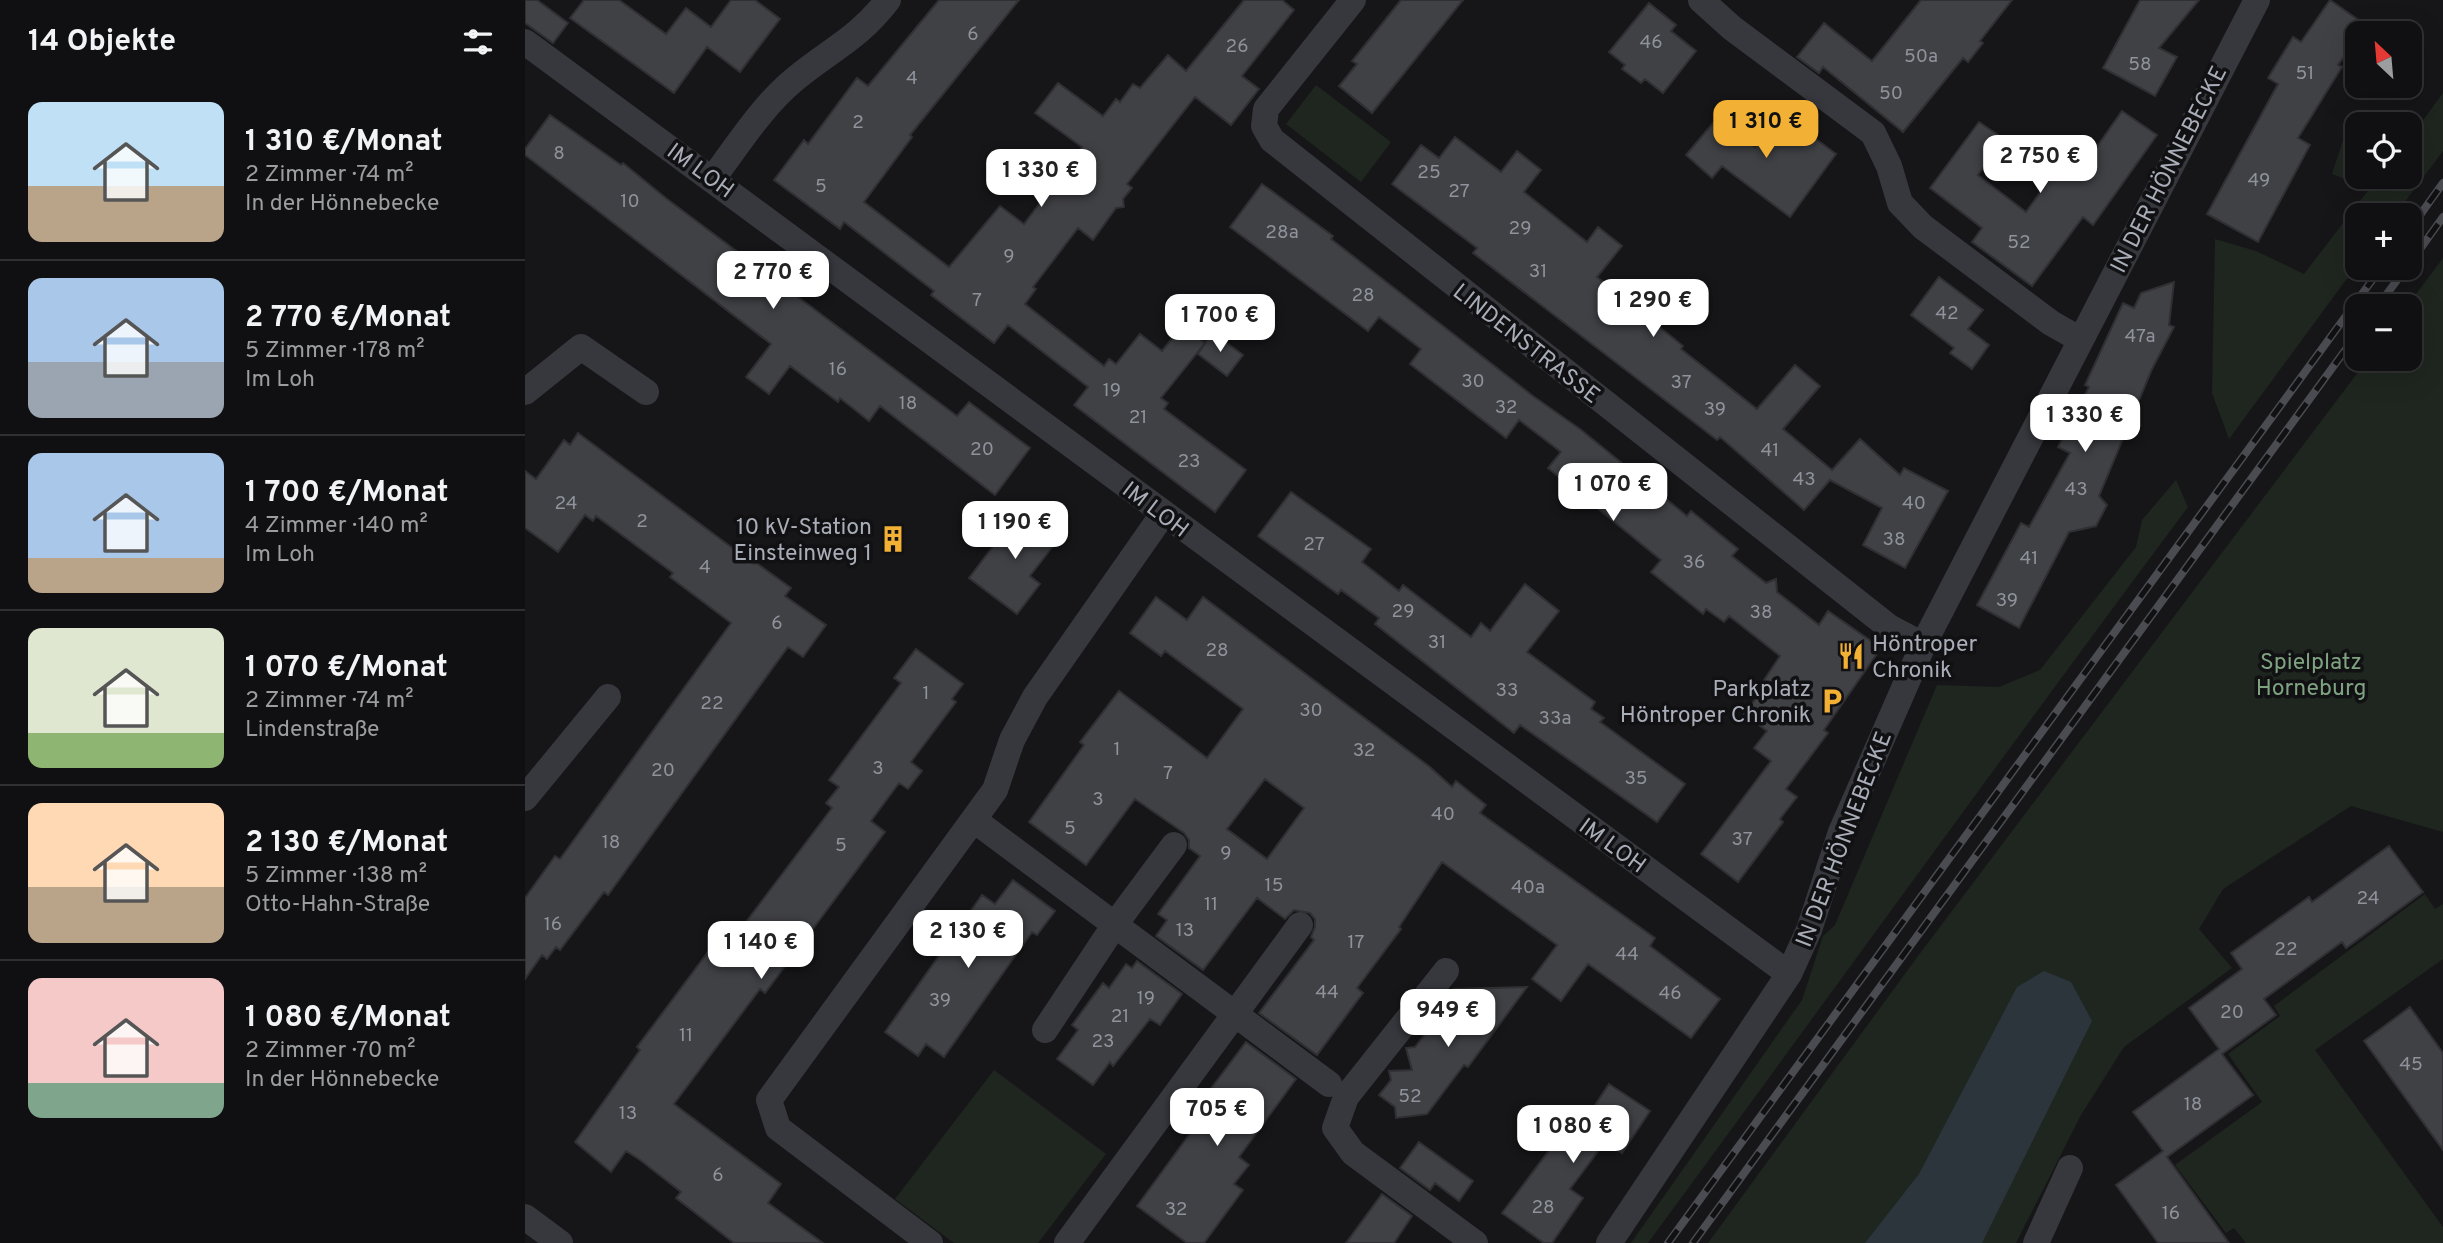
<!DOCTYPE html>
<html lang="de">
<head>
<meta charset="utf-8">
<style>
  body { margin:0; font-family:Overpass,sans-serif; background:#1e1e20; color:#f1f3f6; height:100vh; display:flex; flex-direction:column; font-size:26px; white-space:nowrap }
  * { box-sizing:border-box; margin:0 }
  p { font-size:23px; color:#9c9d9f }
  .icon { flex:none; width:38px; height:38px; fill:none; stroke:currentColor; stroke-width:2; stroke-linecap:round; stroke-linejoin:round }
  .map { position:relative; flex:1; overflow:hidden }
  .sheet { display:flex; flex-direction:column; background:#101012; width:525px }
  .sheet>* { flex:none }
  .needle { width:46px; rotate:334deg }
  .controls { position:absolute; left:1820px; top:21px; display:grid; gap:14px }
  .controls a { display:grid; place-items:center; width:77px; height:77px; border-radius:14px; background:#101012; box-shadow:0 7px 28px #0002,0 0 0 2px #303032; font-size:35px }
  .price { position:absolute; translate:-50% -60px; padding:0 16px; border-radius:14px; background:#fff; color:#222; font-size:23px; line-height:46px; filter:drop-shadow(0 2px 4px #0008) }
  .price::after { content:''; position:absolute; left:50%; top:42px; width:21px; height:16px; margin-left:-10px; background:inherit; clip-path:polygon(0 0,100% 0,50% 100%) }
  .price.on { background:#f2b134; color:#111 }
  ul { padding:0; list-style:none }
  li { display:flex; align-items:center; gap:21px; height:175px; padding:0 28px }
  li+li { border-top:2px solid #303032 }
  li span { display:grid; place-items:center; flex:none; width:196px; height:140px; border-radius:14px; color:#555 }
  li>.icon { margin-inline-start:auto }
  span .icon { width:84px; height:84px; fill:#fffc; stroke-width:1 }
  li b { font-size:30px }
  h2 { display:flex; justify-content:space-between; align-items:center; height:84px; padding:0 28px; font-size:30px }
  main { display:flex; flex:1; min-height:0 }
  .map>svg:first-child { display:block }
  .green { fill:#1e261f }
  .water { fill:#2c353c }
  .building { fill:#404145; stroke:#303034; stroke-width:2; fill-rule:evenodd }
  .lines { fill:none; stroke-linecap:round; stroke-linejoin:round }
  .street { stroke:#37383d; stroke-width:26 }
  .rail-casing { stroke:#4a4c52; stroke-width:8 }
  .rail { stroke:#111113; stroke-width:5; stroke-dasharray:16; stroke-linecap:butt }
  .labels { text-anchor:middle; stroke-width:7; stroke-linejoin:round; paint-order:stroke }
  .number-label { font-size:19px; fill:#8e929b }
  .street-label { font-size:23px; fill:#a8adb8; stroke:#111113 }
  .poi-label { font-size:23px; fill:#a8adb8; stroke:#111113; text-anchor:end }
  .park-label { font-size:23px; fill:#7fa381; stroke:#111113 }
</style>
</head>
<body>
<main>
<section class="sheet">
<h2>14 Objekte<svg class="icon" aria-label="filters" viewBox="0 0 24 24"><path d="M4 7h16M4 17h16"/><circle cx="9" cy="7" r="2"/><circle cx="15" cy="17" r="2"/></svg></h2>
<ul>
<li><span style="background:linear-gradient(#bfe0f5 60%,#b9a48a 0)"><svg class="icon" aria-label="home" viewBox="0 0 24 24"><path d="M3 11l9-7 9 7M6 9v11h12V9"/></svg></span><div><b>1 310 €/Monat</b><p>2 Zimmer · 74 m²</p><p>In der Hönnebecke</p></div></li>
<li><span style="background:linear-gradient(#a9c7e8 60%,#9aa5b1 0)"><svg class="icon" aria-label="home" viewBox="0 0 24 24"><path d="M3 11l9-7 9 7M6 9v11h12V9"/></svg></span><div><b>2 770 €/Monat</b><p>5 Zimmer · 178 m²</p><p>Im Loh</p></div></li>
<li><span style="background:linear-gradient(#a9c7e8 75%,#b9a48a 0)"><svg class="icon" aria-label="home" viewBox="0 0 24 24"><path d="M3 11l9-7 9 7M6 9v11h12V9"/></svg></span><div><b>1 700 €/Monat</b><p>4 Zimmer · 140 m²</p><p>Im Loh</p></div></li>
<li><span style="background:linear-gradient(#dfe7d0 75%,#8fb573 0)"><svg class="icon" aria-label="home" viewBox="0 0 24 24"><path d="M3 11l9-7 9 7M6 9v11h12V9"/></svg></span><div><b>1 070 €/Monat</b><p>2 Zimmer · 74 m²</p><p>Lindenstraße</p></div></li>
<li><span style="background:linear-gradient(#ffd9b3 60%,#b9a48a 0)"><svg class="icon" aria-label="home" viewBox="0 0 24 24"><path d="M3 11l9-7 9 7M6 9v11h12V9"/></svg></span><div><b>2 130 €/Monat</b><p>5 Zimmer · 138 m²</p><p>Otto-Hahn-Straße</p></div></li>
<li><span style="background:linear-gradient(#f6c9c9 75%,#7fa58c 0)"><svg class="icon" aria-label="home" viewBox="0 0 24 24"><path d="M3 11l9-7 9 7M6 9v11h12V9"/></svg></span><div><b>1 080 €/Monat</b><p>2 Zimmer · 70 m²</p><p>In der Hönnebecke</p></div></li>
</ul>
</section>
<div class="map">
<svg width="1918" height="1243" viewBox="0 0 1918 1243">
  <rect width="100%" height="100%" fill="#161618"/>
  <path class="green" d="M 791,85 L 866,142 L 836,182 L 761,124 Z
    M 1918,93 L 1918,151 L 1870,215 L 1832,215 L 1832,265 L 1704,439 L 1687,393 L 1690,239 L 1731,251 L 1779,274 L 1845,188 L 1807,174 L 1820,134 L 1832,143 L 1832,177 L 1885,177 L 1885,138 Z
    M 1918,258 L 1918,832 L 1826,806 L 1698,889 L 1674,929 L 1707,968 L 1599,1047 L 1556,1115 L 1491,1243 L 1183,1243 L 1393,956 L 1843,359 L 1885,359 L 1885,306 L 1882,306 Z
    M 1651,480 L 1663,507 C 1481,751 1303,998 1123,1243 L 1106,1243 L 1277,1000 L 1298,936 L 1310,925 L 1412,685 L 1474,687 L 1515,670 L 1611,547 L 1617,520 Z
    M 1900,894 L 1910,909 L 1918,904 L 1918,959 L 1790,1050 L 1918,1227 L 1918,1243 L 1721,1243 L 1709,1228 L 1701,1233 L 1650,1165 L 1737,1102 L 1703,1054 L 1755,1016 L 1749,1006 Z
    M 469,1070 L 581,1154 L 513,1243 L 429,1243 L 370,1199 Z"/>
  <path class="water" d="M 1519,971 L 1546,982 L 1567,1021 L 1457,1243 L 1340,1243 L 1394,1174 L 1492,987 Z"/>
  <path class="building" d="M 0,0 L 12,0 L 43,23 L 28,43 L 0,23 Z
    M 59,0 L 94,0 L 141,34 L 161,8 L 186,27 L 206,0 L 230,0 L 255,19 L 215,72 L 182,47 L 149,93 L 45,18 Z
    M 414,0 L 494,0 L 385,135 L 387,137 L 339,202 L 424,267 L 475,206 L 499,224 L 523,192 L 521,181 L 532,180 L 557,147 L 510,113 L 533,83 L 578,116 L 591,99 L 595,102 L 608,84 L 615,88 L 643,55 L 661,71 L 719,0 L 757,0 L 769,10 L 717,76 L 734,89 L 706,125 L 670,97 L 602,184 L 607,188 L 598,199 L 599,207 L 591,208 L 568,240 L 553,228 L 508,287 L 511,289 L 500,304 L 579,366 L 584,359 L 591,364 L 615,334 L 637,351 L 658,325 L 680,343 L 636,398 L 643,403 L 639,409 L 721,470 L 690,512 L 549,405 L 563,387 L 483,325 L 469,343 L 406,295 L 409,291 L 319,222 L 315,229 L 249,180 L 279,140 L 283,144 L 332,78 L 343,86 Z
    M 876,0 L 938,0 L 847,113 L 814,86 L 832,64 L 827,61 Z
    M 1396,0 L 1487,0 L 1455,41 L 1458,43 L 1443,62 L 1438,58 L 1378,132 L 1298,67 L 1294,73 L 1272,57 L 1299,23 L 1347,61 Z
    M 1615,0 L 1674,0 L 1634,48 L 1652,57 L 1630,96 L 1578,68 Z
    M 1805,0 L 1842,26 L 1836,33 L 1832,33 L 1832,39 L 1813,65 L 1817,67 L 1773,138 L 1785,145 L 1733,242 L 1682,214 L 1753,84 L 1743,78 L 1768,37 L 1776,42 Z
    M 1124,3 L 1151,25 L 1146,31 L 1171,51 L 1138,93 L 1120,79 L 1116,83 L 1097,69 L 1100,65 L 1084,52 Z
    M 1597,111 L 1632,135 L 1568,225 L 1558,217 L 1507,286 L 1447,242 L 1457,228 L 1405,188 L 1454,122 L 1479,139 L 1453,175 L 1501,212 L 1550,144 L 1566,155 Z
    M 1256,113 L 1311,154 L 1265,217 L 1197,166 L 1187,178 L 1161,155 L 1194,116 L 1230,147 Z
    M 25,115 L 96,165 L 98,163 L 142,199 L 432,416 L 444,402 L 505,448 L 470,495 L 355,406 L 344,421 L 315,398 L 313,402 L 265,366 L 244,394 L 221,377 L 246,344 L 0,155 L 0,149 Z
    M 930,137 L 976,172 L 992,151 L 1016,170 L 999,192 L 1062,242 L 1073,227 L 1097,246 L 1072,277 L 1158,346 L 1156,349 L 1232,409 L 1270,365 L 1295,386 L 1258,429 L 1307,470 L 1335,439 L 1375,475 L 1379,468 L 1423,491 L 1380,568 L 1338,545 L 1357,508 L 1305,480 L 1279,510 L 1195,437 L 1192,440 L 948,253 L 952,248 L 867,184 L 896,145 L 914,158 Z
    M 737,184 L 808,236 L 806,239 L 1008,396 L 1055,429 L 1162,516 L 1166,511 L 1213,549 L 1207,556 L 1241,583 L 1251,579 L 1252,592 L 1294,625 L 1303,611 L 1356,648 L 1299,730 L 1303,733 L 1261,789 L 1272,797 L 1255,819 L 1258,822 L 1213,882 L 1176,854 L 1246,761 L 1229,748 L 1242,731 L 1219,714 L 1241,685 L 1237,683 L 1255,656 L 1204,616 L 1199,622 L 1181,609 L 1178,614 L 1126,572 L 1136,560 L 1023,468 L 1036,452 L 994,420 L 981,438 L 885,364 L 896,349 L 854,317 L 843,331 L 705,227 Z
    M 1414,277 L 1458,310 L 1443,329 L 1464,345 L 1447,369 L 1425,353 L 1429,348 L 1386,315 Z
    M 1649,282 L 1644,325 L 1649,327 L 1627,369 L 1574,496 L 1582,505 L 1571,526 L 1544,532 L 1494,628 L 1452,605 L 1496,523 L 1504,527 L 1545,453 L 1533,447 L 1564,387 L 1560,385 L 1598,303 L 1609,308 L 1616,293 Z
    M 687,332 L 718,355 L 702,376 L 673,354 Z
    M 53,433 L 229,564 L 230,562 L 266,588 L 260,596 L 301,625 L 278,657 L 263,647 L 83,895 L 79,892 L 35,950 L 31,947 L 22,959 L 17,955 L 0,979 L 0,898 L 30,856 L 35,859 L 206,623 L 145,577 L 148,573 L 71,516 L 68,521 L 60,515 L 33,552 L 0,528 L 0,471 L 11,479 L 39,440 L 45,445 Z
    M 766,492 L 846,549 L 837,562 L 874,591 L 878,585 L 946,637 L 956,623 L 965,631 L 1000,584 L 1034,611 L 1002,652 L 1070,702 L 1066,709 L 1079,718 L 1075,722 L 1160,784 L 1132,822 L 995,725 L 989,733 L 850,624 L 854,618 L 816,590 L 813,594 L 733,536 Z
    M 497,508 L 535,537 L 505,576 L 515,584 L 492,614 L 444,578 Z
    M 631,597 L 662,620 L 678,597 L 905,767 L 927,787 L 931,781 L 961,805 L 955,813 L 1130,938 L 1125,946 L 1195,999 L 1166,1038 L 1063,964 L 1036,1001 L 1007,979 L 1032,945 L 917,862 L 874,927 L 876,929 L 832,988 L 838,993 L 792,1055 L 734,1013 L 789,940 L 786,937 L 790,927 L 790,919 L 785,913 L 769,910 L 760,919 L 732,898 L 678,970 L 631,936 L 642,920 L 633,914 L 675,856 L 664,848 L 664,840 L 659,833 L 610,799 L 561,865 L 504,822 L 559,745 L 555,742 L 594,691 L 682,758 L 718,709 L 640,651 L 636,656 L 605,633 ZM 740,779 L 779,808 L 742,859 L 702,829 Z
    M 391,649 L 438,684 L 427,699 L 431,702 L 386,762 L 397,771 L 383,789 L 374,783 L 346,821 L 360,832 L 240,993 L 235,989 L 149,1104 L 256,1184 L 243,1203 L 298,1243 L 209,1243 L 151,1198 L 156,1192 L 115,1160 L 101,1151 L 86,1172 L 50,1142 L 115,1050 L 112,1047 L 189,944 L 199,951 L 307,808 L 301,803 L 314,787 L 304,780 L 376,683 L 369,678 Z
    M 1864,846 L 1898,892 L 1821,948 L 1817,942 L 1739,999 L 1751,1015 L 1697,1054 L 1728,1095 L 1642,1157 L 1704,1243 L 1633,1243 L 1591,1185 L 1638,1151 L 1608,1112 L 1694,1049 L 1664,1008 L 1717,969 L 1706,953 L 1784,897 L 1787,902 Z
    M 488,880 L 530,911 L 512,935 L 507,932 L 419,1057 L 401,1044 L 393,1056 L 360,1032 L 457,895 L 470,904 Z
    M 612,961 L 657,994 L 635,1025 L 625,1019 L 588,1066 L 585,1062 L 568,1085 L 532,1059 L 553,1030 L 547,1025 L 578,983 L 584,988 L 601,964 L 607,968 Z
    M 1002,987 L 943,1067 L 939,1065 L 902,1114 L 871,1118 L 870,1107 L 854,1095 L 866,1080 L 864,1071 L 887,1070 L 881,1048 L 890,1047 L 916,1013 L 938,1013 L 929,989 Z
    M 1885,1007 L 1918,1053 L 1918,1150 L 1839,1041 Z
    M 721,1042 L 771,1079 L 714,1157 L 724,1165 L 709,1184 L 718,1190 L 679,1243 L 662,1243 L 612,1206 L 680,1113 L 672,1107 Z
    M 1084,1084 L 1125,1111 L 1097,1153 L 1080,1142 L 1045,1189 L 1058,1198 L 1027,1243 L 1019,1243 L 977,1213 L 1044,1124 L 1053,1131 Z
    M 894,1142 L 948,1181 L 934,1201 L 910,1183 L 905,1190 L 875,1168 Z
    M 857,1194 L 887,1216 L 869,1243 L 821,1243 Z"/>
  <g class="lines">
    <path class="street" d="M 828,0 L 741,109 L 739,126 L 747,140 L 1364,627 L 1398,645
      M 1176,0 L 1207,28 L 1348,133 L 1364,166 L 1375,203 L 1398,227 L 1526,323 L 1556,340
      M 0,42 L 1264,974
      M 188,178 C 213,145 237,106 270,79 C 306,49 332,40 363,0
      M 0,392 L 56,347 L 121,392
      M 0,798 L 83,697
      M 449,820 L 804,1084
      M 921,971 L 821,1097 L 810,1128 L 828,1153 L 950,1243
      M 520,1030 L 591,923 L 649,845
      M 0,1217 L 35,1243
      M 405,1243 L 253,1128 L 244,1100 L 470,790 L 487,740 L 510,697 L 638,514
      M 542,1243 L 775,925
      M 1084,1243 L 1264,974 L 1284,930 L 1316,832 L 1398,645 L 1732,0
      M 1511,1243 L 1545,1168"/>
    <defs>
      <path id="rail" d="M 1885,229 L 1918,183
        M 1885,263 L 1918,217
        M 1853,306 L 1881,268
        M 1143,1243 L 1856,268
        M 1168,1243 L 1832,334"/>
    </defs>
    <use href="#rail" class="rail-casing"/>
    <use href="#rail" class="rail"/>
  </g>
  <defs>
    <symbol id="building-bare" viewBox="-9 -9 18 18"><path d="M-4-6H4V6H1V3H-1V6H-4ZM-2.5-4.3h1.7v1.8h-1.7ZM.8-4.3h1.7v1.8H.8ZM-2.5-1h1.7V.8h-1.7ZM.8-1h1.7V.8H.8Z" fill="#f2b134" stroke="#111113" stroke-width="2.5" paint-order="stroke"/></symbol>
    <symbol id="restaurant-bare" viewBox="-9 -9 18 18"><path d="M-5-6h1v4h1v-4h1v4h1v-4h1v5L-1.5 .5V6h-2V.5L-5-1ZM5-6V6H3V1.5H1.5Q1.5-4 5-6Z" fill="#f2b134" stroke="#111113" stroke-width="2.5" paint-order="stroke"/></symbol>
    <symbol id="parking-bare" viewBox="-9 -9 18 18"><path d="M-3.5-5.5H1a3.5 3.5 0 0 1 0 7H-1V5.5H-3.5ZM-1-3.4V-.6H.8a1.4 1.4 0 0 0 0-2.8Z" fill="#f2b134" stroke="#111113" stroke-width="2.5" paint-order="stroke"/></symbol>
  </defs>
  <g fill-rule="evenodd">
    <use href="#building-bare" x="349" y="520" width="38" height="38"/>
    <use href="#restaurant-bare" x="1307" y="637" width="38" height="38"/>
    <use href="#parking-bare" x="1288" y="682" width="38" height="38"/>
  </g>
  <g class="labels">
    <g class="number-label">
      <text x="448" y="40">6</text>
      <text x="1126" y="48">46</text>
      <text x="712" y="52">26</text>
      <text x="1396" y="62">50a</text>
      <text x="1615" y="70">58</text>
      <text x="1780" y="79">51</text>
      <text x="387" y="84">4</text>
      <text x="1366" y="99">50</text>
      <text x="333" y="128">2</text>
      <text x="34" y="159">8</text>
      <text x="904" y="178">25</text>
      <text x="1734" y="186">49</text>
      <text x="296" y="192">5</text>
      <text x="934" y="197">27</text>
      <text x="105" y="207">10</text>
      <text x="995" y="234">29</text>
      <text x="757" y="238">28a</text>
      <text x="1494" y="248">52</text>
      <text x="484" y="262">9</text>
      <text x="1013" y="277">31</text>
      <text x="838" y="301">28</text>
      <text x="452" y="306">7</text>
      <text x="1422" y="319">42</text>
      <text x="1615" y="342">47a</text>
      <text x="313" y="375">16</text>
      <text x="948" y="387">30</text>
      <text x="1156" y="388">37</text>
      <text x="587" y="396">19</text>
      <text x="383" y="409">18</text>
      <text x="981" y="413">32</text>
      <text x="1190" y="415">39</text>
      <text x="613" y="423">21</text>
      <text x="457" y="455">20</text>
      <text x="1245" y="456">41</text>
      <text x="664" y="467">23</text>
      <text x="1279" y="485">43</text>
      <text x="1551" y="495">43</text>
      <text x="41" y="509">24</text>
      <text x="1389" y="509">40</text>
      <text x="117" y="527">2</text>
      <text x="1369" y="545">38</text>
      <text x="789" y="550">27</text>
      <text x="1504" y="564">41</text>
      <text x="1169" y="568">36</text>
      <text x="180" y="573">4</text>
      <text x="1482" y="606">39</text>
      <text x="878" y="617">29</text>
      <text x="1236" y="618">38</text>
      <text x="252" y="629">6</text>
      <text x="912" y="648">31</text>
      <text x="692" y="656">28</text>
      <text x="982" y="696">33</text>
      <text x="401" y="699">1</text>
      <text x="187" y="709">22</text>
      <text x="786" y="716">30</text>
      <text x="1030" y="724">33a</text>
      <text x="592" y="755">1</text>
      <text x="839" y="756">32</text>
      <text x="353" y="774">3</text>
      <text x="138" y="776">20</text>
      <text x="643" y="779">7</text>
      <text x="1111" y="784">35</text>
      <text x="573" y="805">3</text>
      <text x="918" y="820">40</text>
      <text x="545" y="834">5</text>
      <text x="1217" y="845">37</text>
      <text x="86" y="848">18</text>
      <text x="316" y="851">5</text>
      <text x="701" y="859">9</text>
      <text x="749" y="891">15</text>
      <text x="1003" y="893">40a</text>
      <text x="1843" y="904">24</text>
      <text x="686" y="910">11</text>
      <text x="28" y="930">16</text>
      <text x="660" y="936">13</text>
      <text x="831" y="948">17</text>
      <text x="1761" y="955">22</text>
      <text x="1102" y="960">44</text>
      <text x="802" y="998">44</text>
      <text x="1145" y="999">46</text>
      <text x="621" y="1004">19</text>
      <text x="415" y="1006">39</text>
      <text x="1707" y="1018">20</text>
      <text x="595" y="1022">21</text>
      <text x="161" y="1041">11</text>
      <text x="578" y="1047">23</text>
      <text x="1886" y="1070">45</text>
      <text x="885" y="1102">52</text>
      <text x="1668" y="1110">18</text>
      <text x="103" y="1119">13</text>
      <text x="193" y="1181">6</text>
      <text x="1018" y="1213">28</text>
      <text x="651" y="1215">32</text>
      <text x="1646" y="1219">16</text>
    </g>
    <g class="street-label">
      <text transform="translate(1643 169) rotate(-63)" y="8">IN DER HÖNNEBECKE</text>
      <text transform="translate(176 170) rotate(36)" y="8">IM LOH</text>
      <text transform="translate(1002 343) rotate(38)" y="8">LINDENSTRASSE</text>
      <text transform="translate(631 509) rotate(37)" y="8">IM LOH</text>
      <text transform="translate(1318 839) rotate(-69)" y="8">IN DER HÖNNEBECKE</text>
      <text transform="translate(1088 845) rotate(36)" y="8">IM LOH</text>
    </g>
    <g class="poi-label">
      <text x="347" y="534">10 kV-Station<tspan x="347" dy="26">Einsteinweg 1</tspan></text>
      <text x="1347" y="651" text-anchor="start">Höntroper<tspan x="1347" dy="26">Chronik</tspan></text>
      <text x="1286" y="696">Parkplatz<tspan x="1286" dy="26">Höntroper Chronik</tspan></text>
    </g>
    <g class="park-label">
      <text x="1786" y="669">Spielplatz<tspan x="1786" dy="26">Horneburg</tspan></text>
    </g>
  </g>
</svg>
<div class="controls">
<a><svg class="needle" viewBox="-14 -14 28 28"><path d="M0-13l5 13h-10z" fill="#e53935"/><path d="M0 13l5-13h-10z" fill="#9c9d9f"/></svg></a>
<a><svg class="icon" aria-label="locate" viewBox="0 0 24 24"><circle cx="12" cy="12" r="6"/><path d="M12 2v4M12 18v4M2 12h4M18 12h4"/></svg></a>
<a>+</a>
<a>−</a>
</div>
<b class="price on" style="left:1241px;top:160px">1 310 €</b>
<b class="price" style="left:1515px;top:195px">2 750 €</b>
<b class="price" style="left:516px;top:209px">1 330 €</b>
<b class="price" style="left:248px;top:311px">2 770 €</b>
<b class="price" style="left:1128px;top:339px">1 290 €</b>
<b class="price" style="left:695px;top:354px">1 700 €</b>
<b class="price" style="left:1560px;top:454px">1 330 €</b>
<b class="price" style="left:1088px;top:523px">1 070 €</b>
<b class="price" style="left:490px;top:561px">1 190 €</b>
<b class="price" style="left:443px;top:970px">2 130 €</b>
<b class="price" style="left:236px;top:981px">1 140 €</b>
<b class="price" style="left:923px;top:1049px">949 €</b>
<b class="price" style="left:692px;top:1148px">705 €</b>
<b class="price" style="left:1048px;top:1165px">1 080 €</b>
</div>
</main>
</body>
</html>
